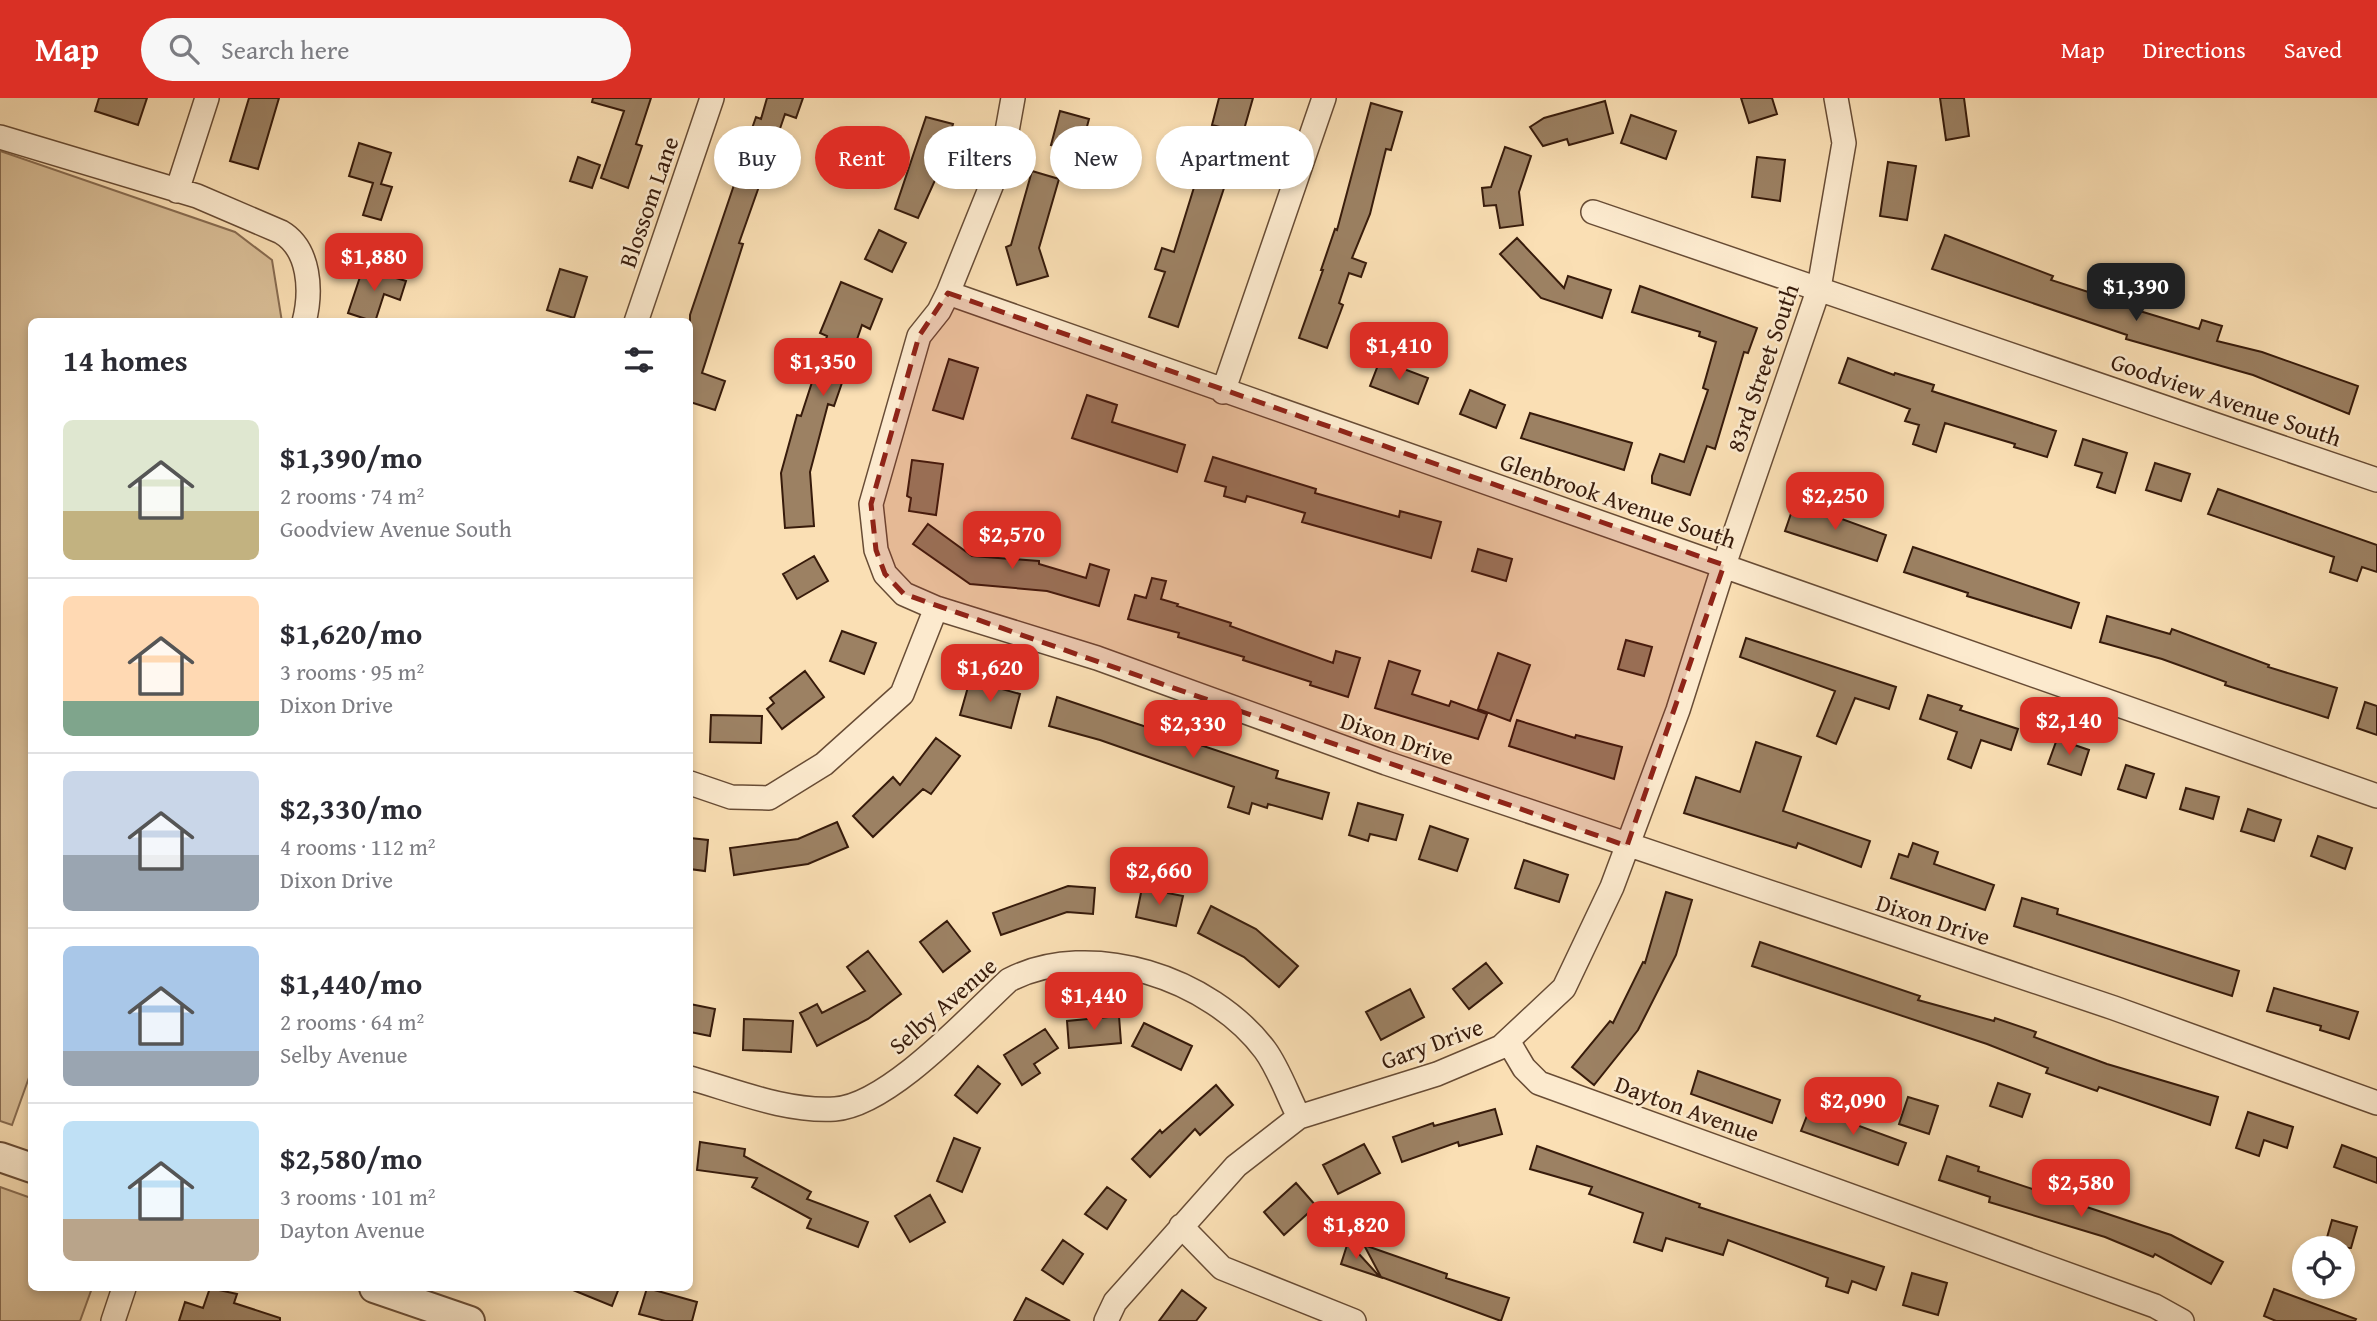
<!DOCTYPE html>
<html lang="en">
<head>
<meta charset="utf-8">
<style>
  body { margin:0; font-family:"Gentium Book Plus",serif; background:#f7f7f7; color:#2b2b33; height:100vh; display:flex; flex-direction:column; font-size:26px; white-space:nowrap }
  * { box-sizing:border-box; margin:0 }
  p { font-size:23px; color:#7c7c81 }
  .icon { flex:none; width:38px; height:38px; fill:none; stroke:currentColor; stroke-width:2; stroke-linecap:round; stroke-linejoin:round }
  .map { position:relative; flex:1; overflow:hidden }
  .details { position:absolute; left:28px; top:220px; width:665px; height:973px; display:flex; flex-direction:column; background:#fff; border-radius:10px; box-shadow:0 4px 10px #0003 }
  .details>* { flex:none }
  .hud { position:absolute; left:714px; top:28px; width:665px; height:63px; display:flex; gap:14px }
  .tools { position:absolute; left:2292px; top:1138px; display:grid; gap:14px }
  .tools a { display:grid; place-items:center; width:63px; height:63px; border-radius:50%; background:#fff; box-shadow:0 4px 10px #0003; font-size:35px }
  .price { position:absolute; translate:-50% -60px; padding:0 16px; border-radius:14px; background:#d93025; color:#fff; font-size:23px; line-height:46px; filter:drop-shadow(0 2px 4px #0008) }
  .price::after { content:''; position:absolute; left:50%; top:42px; width:21px; height:16px; margin-left:-10px; background:inherit; clip-path:polygon(0 0,100% 0,50% 100%) }
  .price.current { background:#222; color:#fff }
  ul { padding:0; list-style:none }
  li { display:flex; align-items:center; gap:21px; height:175px; padding:0 35px }
  li+li { border-top:2px solid #e1e1e2 }
  li span { display:grid; place-items:center; flex:none; width:196px; height:140px; border-radius:10px; color:#555 }
  li>.icon { margin-inline-start:auto }
  span .icon { width:84px; height:84px; fill:#fffc; stroke-width:1 }
  li b { font-size:30px }
  h2 { display:flex; justify-content:space-between; align-items:center; height:84px; padding:0 35px; font-size:30px }
  .chip { padding:0 24px; border-radius:32px; background:#fff; box-shadow:0 4px 10px #0003; font-size:24px; line-height:63px }
  .chip.current { background:#d93025; color:#fff }
  header { display:flex; align-items:center; gap:42px; box-sizing:border-box; height:98px; padding:0 35px; background:#d93025; color:#fff }
  header strong { font-size:33px }
  nav { display:flex; gap:38px; margin-inline-start:auto; font-size:24px }
  .search { width:490px; height:63px; background:#f7f7f7; display:flex; align-items:center; gap:18px; box-sizing:border-box; padding:0 24px; border-radius:38px; color:#7c7c81; font-size:26px }
  .map>svg:first-child { display:block }
  .green { fill:#d9be97; stroke:#886c51; stroke-width:2 }
  .building { fill:#9c8163; stroke:#371b0b; stroke-width:2 }
  .lines { fill:none; stroke-linecap:round; stroke-linejoin:round }
  .minor-casing { stroke:#684c35; stroke-width:26 }
  .tertiary-casing { stroke:#684c35; stroke-width:32 }
  .minor { stroke:#fceace; stroke-width:23 }
  .tertiary { stroke:#fceace; stroke-width:28 }
  .marked { fill:#8f2418; fill-opacity:0.2; stroke:#8f2418; stroke-width:5; stroke-dasharray:14 9; stroke-linejoin:round }
  .labels { text-anchor:middle; stroke-width:5; stroke-linejoin:round; paint-order:stroke }
  .street-label { font-size:24px; fill:#371b0b; stroke:#fceace }
</style>
</head>
<body>
<header>
<strong>Map</strong>
<div class="search"><svg class="icon" aria-label="search" viewBox="0 0 24 24"><circle cx="10" cy="10" r="6"/><path d="M15 15l6 6"/></svg>Search here</div>
<nav><a>Map</a><a>Directions</a><a>Saved</a></nav>
</header>
<div class="map">
<svg width="2377" height="1223" viewBox="0 0 2377 1223">
  <rect width="100%" height="100%" fill="#fadfb4"/>
  <filter id="stains"><feTurbulence type="fractalNoise" baseFrequency=".00286" numOctaves="4"/><feColorMatrix values="0 0 0 0 .2 0 0 0 0 .09 0 0 0 0 .02 0 0 0 .5 -.17"/></filter>
  <radialGradient id="worn" r=".72"><stop offset=".6" stop-color="#630" stop-opacity="0"/><stop offset="1" stop-color="#630" stop-opacity=".3"/></radialGradient>
  <path class="green" d="M 0,53 L 235,134 L 272,162 L 282,224 L 32,224 L 32,971 L 12,1027 L 0,1023 Z
    M 0,1089 L 31,1100 L 32,1190 L 92,1190 L 80,1223 L 0,1223 Z"/>
  <path class="building" d="M 99,0 L 147,0 L 138,27 L 95,13 Z
    M 249,0 L 279,0 L 258,71 L 230,63 Z
    M 593,0 L 651,0 L 636,46 L 642,48 L 628,90 L 601,80 L 624,13 L 592,4 Z
    M 767,0 L 803,0 L 796,20 L 785,16 L 770,60 L 776,62 L 769,83 L 762,80 L 739,145 L 743,146 L 702,275 L 725,283 L 715,312 L 690,304 L 690,217 L 735,84 L 740,86 L 750,58 L 743,56 L 756,19 L 761,21 Z
    M 1219,0 L 1253,0 L 1243,35 L 1212,27 Z
    M 1741,0 L 1772,0 L 1777,16 L 1749,25 Z
    M 1940,0 L 1964,0 L 1969,38 L 1946,42 Z
    M 1605,3 L 1613,35 L 1569,47 L 1567,41 L 1543,48 L 1530,29 L 1544,20 Z
    M 1371,5 L 1402,14 L 1391,52 L 1386,51 L 1370,116 L 1352,160 L 1366,165 L 1361,179 L 1349,175 L 1339,205 L 1343,207 L 1327,250 L 1299,240 L 1323,172 L 1321,172 L 1335,131 L 1337,132 Z
    M 1060,13 L 1089,21 L 1080,55 L 1051,47 Z
    M 1631,17 L 1676,33 L 1666,61 L 1621,45 Z
    M 926,19 L 953,26 L 941,69 L 918,120 L 895,111 Z
    M 359,45 L 391,55 L 381,86 L 392,89 L 381,122 L 363,117 L 373,85 L 349,78 Z
    M 1505,49 L 1531,58 L 1519,94 L 1523,127 L 1500,130 L 1496,107 L 1484,108 L 1482,90 L 1491,89 Z
    M 1204,57 L 1232,66 L 1178,229 L 1149,219 L 1165,174 L 1155,171 L 1162,150 L 1174,154 Z
    M 578,59 L 600,67 L 592,90 L 570,83 Z
    M 1757,59 L 1785,62 L 1780,103 L 1752,99 Z
    M 1888,64 L 1916,68 L 1907,122 L 1880,118 Z
    M 1032,73 L 1059,81 L 1039,150 L 1048,178 L 1017,187 L 1006,149 L 1011,147 Z
    M 879,132 L 906,145 L 892,174 L 865,161 Z
    M 1945,137 L 2053,178 L 2051,182 L 2110,201 L 2110,204 L 2199,231 L 2202,222 L 2222,228 L 2217,243 L 2262,254 L 2358,288 L 2349,316 L 2253,277 L 2126,241 L 2127,237 L 1932,171 Z
    M 1517,140 L 1564,190 L 1568,178 L 1611,192 L 1602,220 L 1541,200 L 1500,156 Z
    M 363,170 L 406,183 L 400,202 L 384,196 L 375,224 L 348,215 Z
    M 560,171 L 587,179 L 574,220 L 547,212 Z
    M 841,184 L 882,201 L 870,231 L 862,227 L 834,308 L 828,306 L 810,374 L 814,428 L 785,430 L 781,375 L 797,317 L 801,318 L 827,238 L 820,235 Z
    M 1640,188 L 1757,230 L 1748,255 L 1744,254 L 1715,351 L 1707,348 L 1690,397 L 1652,385 L 1652,378 L 1660,356 L 1684,364 L 1708,292 L 1703,290 L 1716,244 L 1699,238 L 1700,234 L 1632,214 Z
    M 1848,260 L 1894,277 L 1895,275 L 1934,287 L 1932,293 L 2056,333 L 2047,359 L 2014,349 L 2015,346 L 1945,325 L 1936,354 L 1913,346 L 1919,327 L 1905,323 L 1910,311 L 1839,285 Z
    M 949,261 L 978,270 L 963,321 L 933,312 Z
    M 1380,262 L 1428,280 L 1418,306 L 1370,288 Z
    M 1470,292 L 1505,307 L 1496,330 L 1460,316 Z
    M 1087,297 L 1117,307 L 1112,324 L 1185,347 L 1177,374 L 1072,340 Z
    M 1530,315 L 1632,345 L 1624,372 L 1521,340 Z
    M 2083,341 L 2127,355 L 2115,395 L 2097,389 L 2102,375 L 2075,367 Z
    M 1213,359 L 1316,391 L 1315,395 L 1399,419 L 1400,413 L 1441,424 L 1431,460 L 1302,424 L 1305,415 L 1247,398 L 1245,404 L 1224,398 L 1226,389 L 1205,383 Z
    M 912,362 L 943,366 L 936,417 L 909,413 L 911,400 L 907,398 Z
    M 2155,365 L 2190,376 L 2181,403 L 2146,392 Z
    M 2218,391 L 2377,447 L 2377,474 L 2362,469 L 2357,483 L 2330,474 L 2334,459 L 2208,416 Z
    M 1795,404 L 1886,437 L 1877,463 L 1785,433 Z
    M 928,426 L 972,458 L 1039,463 L 1039,466 L 1086,480 L 1090,466 L 1109,472 L 1099,508 L 1047,493 L 970,486 L 913,446 Z
    M 1913,449 L 2079,505 L 2071,530 L 1967,498 L 1968,495 L 1904,474 Z
    M 1478,451 L 1512,461 L 1506,483 L 1472,473 Z
    M 814,458 L 828,483 L 797,501 L 783,476 Z
    M 1152,480 L 1166,483 L 1161,501 L 1178,506 L 1177,508 L 1231,525 L 1230,528 L 1333,565 L 1336,553 L 1360,560 L 1348,599 L 1310,587 L 1311,584 L 1243,562 L 1244,559 L 1178,539 L 1179,535 L 1128,521 L 1135,497 L 1146,500 Z
    M 2107,518 L 2170,536 L 2172,531 L 2269,567 L 2268,569 L 2337,590 L 2328,620 L 2225,587 L 2226,584 L 2162,561 L 2100,544 Z
    M 842,533 L 876,545 L 864,576 L 830,563 Z
    M 1746,540 L 1896,589 L 1889,611 L 1855,600 L 1836,646 L 1817,638 L 1835,593 L 1740,559 Z
    M 1626,542 L 1652,549 L 1644,578 L 1618,571 Z
    M 1498,555 L 1530,567 L 1510,623 L 1478,611 Z
    M 1389,563 L 1420,573 L 1412,596 L 1449,608 L 1451,603 L 1487,616 L 1478,641 L 1375,610 Z
    M 805,573 L 824,599 L 782,631 L 767,611 L 774,605 L 770,600 Z
    M 970,582 L 1020,596 L 1011,630 L 960,617 Z
    M 1928,597 L 1962,608 L 1960,612 L 2018,631 L 2011,652 L 1981,642 L 1971,670 L 1948,661 L 1957,634 L 1920,621 Z
    M 1057,599 L 1278,673 L 1276,680 L 1329,695 L 1322,721 L 1268,706 L 1267,710 L 1252,705 L 1249,716 L 1228,709 L 1234,689 L 1100,642 L 1049,628 Z
    M 2365,604 L 2377,608 L 2377,637 L 2357,630 Z
    M 711,617 L 762,618 L 761,645 L 710,644 Z
    M 1517,622 L 1575,640 L 1576,637 L 1622,649 L 1614,681 L 1509,648 Z
    M 936,640 L 960,658 L 931,696 L 923,691 L 873,739 L 853,718 L 893,679 L 900,687 Z
    M 2057,641 L 2089,652 L 2081,677 L 2048,666 Z
    M 1756,644 L 1801,659 L 1783,713 L 1870,743 L 1861,769 L 1798,745 L 1796,750 L 1684,715 L 1696,679 L 1740,694 Z
    M 2126,667 L 2154,676 L 2146,700 L 2118,691 Z
    M 2186,690 L 2219,699 L 2213,721 L 2180,711 Z
    M 1358,705 L 1403,717 L 1396,742 L 1370,736 L 1368,743 L 1349,737 Z
    M 2248,711 L 2281,722 L 2274,743 L 2241,733 Z
    M 837,724 L 848,749 L 808,766 L 734,777 L 730,750 L 798,741 Z
    M 1430,728 L 1468,741 L 1457,773 L 1419,761 Z
    M 2318,738 L 2352,750 L 2345,771 L 2311,758 Z
    M 690,740 L 708,742 L 705,773 L 690,771 Z
    M 1913,745 L 1938,754 L 1934,766 L 1994,787 L 1985,812 L 1891,780 L 1899,756 L 1908,759 Z
    M 1524,762 L 1568,777 L 1559,804 L 1515,790 Z
    M 1068,788 L 1095,790 L 1093,816 L 1067,814 L 1001,837 L 993,815 Z
    M 1142,790 L 1183,798 L 1176,828 L 1136,819 Z
    M 1666,794 L 1692,802 L 1676,857 L 1638,932 L 1594,987 L 1572,969 L 1610,923 L 1613,925 L 1643,864 L 1645,865 Z
    M 2022,800 L 2058,811 L 2057,816 L 2239,873 L 2232,898 L 2014,828 Z
    M 1211,808 L 1256,831 L 1298,868 L 1279,889 L 1244,859 L 1198,835 Z
    M 947,823 L 970,853 L 943,874 L 920,844 Z
    M 1760,844 L 1920,898 L 1918,902 L 1994,923 L 1995,920 L 2036,934 L 2034,939 L 2107,966 L 2218,999 L 2210,1027 L 2099,989 L 2097,993 L 2046,975 L 2048,970 L 1987,946 L 1752,868 Z
    M 868,853 L 901,896 L 868,921 L 817,948 L 800,915 L 817,906 L 822,915 L 865,893 L 847,869 Z
    M 1486,865 L 1502,885 L 1469,911 L 1453,891 Z
    M 2274,890 L 2358,914 L 2349,941 L 2320,932 L 2321,928 L 2267,913 Z
    M 1410,891 L 1424,919 L 1381,942 L 1366,914 Z
    M 690,906 L 715,911 L 710,938 L 690,934 Z
    M 1119,918 L 1121,945 L 1069,950 L 1067,923 Z
    M 744,921 L 793,923 L 791,954 L 743,952 Z
    M 1144,925 L 1192,948 L 1181,972 L 1132,948 Z
    M 1045,931 L 1058,950 L 1034,966 L 1040,975 L 1022,987 L 1004,957 Z
    M 978,968 L 1000,986 L 977,1015 L 955,997 Z
    M 1698,973 L 1780,1002 L 1772,1025 L 1691,996 Z
    M 1998,985 L 2030,996 L 2022,1019 L 1990,1008 Z
    M 1216,987 L 1233,1007 L 1200,1037 L 1195,1031 L 1150,1079 L 1132,1061 L 1160,1032 L 1162,1035 Z
    M 1908,999 L 1938,1008 L 1929,1036 L 1899,1026 Z
    M 1810,1010 L 1906,1045 L 1898,1067 L 1801,1033 Z
    M 1495,1011 L 1502,1036 L 1459,1048 L 1458,1044 L 1402,1064 L 1393,1039 L 1433,1025 L 1434,1028 Z
    M 2248,1014 L 2293,1029 L 2287,1050 L 2264,1042 L 2259,1058 L 2236,1050 Z
    M 954,1040 L 980,1050 L 962,1094 L 937,1083 Z
    M 700,1044 L 745,1051 L 744,1058 L 811,1094 L 807,1101 L 868,1124 L 858,1149 L 807,1130 L 811,1121 L 752,1089 L 757,1080 L 697,1072 Z
    M 1364,1046 L 1380,1075 L 1338,1096 L 1323,1067 Z
    M 2342,1047 L 2377,1060 L 2377,1085 L 2334,1069 Z
    M 1537,1048 L 1700,1106 L 1699,1109 L 1884,1169 L 1876,1192 L 1852,1183 L 1848,1195 L 1826,1188 L 1828,1180 L 1728,1142 L 1723,1157 L 1666,1140 L 1662,1153 L 1634,1144 L 1643,1115 L 1589,1096 L 1592,1089 L 1530,1071 Z
    M 1947,1058 L 1979,1069 L 1978,1073 L 2171,1137 L 2223,1164 L 2211,1186 L 2155,1156 L 2153,1159 L 2105,1139 L 1989,1104 L 1990,1099 L 1939,1082 Z
    M 1296,1085 L 1316,1108 L 1284,1137 L 1264,1114 Z
    M 1107,1089 L 1126,1102 L 1107,1131 L 1085,1116 Z
    M 930,1097 L 945,1124 L 910,1144 L 895,1118 Z
    M 2332,1122 L 2357,1129 L 2351,1150 L 2324,1150 Z
    M 1063,1142 L 1083,1156 L 1063,1186 L 1042,1172 Z
    M 1348,1144 L 1380,1179 L 1341,1166 Z
    M 1364,1147 L 1447,1176 L 1446,1180 L 1509,1200 L 1501,1223 L 1381,1179 Z
    M 1912,1175 L 1947,1185 L 1938,1217 L 1903,1207 Z
    M 210,1190 L 237,1196 L 234,1205 L 280,1220 L 280,1223 L 179,1223 L 185,1204 L 203,1210 Z
    M 568,1190 L 619,1190 L 612,1208 Z
    M 647,1190 L 697,1204 L 692,1223 L 665,1223 L 639,1216 Z
    M 2274,1191 L 2356,1221 L 2355,1223 L 2276,1223 L 2264,1218 Z
    M 1182,1192 L 1206,1210 L 1196,1223 L 1159,1223 Z
    M 1026,1200 L 1070,1223 L 1014,1223 Z"/>
  <g class="lines">
    <defs>
      <path id="minor" d="M 1013,0 L 1002,61 L 948,195 L 939,213 L 919,238 L 871,406 L 876,452 L 885,476 L 904,496 L 936,510 L 1097,560 L 1386,665 L 2114,910 L 2377,1005
        M 0,39 L 197,98 L 281,134 C 310,151 312,193 304,224
        M 177,93 L 207,0
        M 1593,114 L 2377,382
        M 948,195 L 2377,698
        M 636,224 L 712,0
        M 1223,294 L 1324,0
        M 690,685 L 731,699 L 769,700 L 824,666 L 902,596 L 936,510
        M 1508,943 L 1524,970 L 1539,985 L 2155,1208 L 2182,1223
        M 690,980 C 736,993 786,1014 835,1011 C 889,1007 969,919 1009,882 C 1091,840 1211,880 1265,952 C 1279,971 1288,998 1299,1019
        M 1181,1128 L 1222,1170 L 1354,1223
        M 113,1223 L 124,1190
        M 1106,1223 L 1115,1204 L 1236,1068 L 1299,1019 L 1437,976 L 1501,949 L 1564,890 L 1612,789 L 1678,612 L 1724,467 L 1819,190 L 1844,45 L 1836,0"/>
      <path id="tertiary" d="M 0,1059 L 32,1070
        M 374,1190 L 470,1223"/>
    </defs>
    <use href="#minor" class="minor-casing"/>
    <use href="#tertiary" class="tertiary-casing"/>
    <use href="#minor" class="minor"/>
    <use href="#tertiary" class="tertiary"/>
  </g>
  <path class="marked" d="M 948,195 L 1724,467 L 1627,748 L 904,496 L 885,476 L 876,452 L 871,406 L 919,238 Z"/>
  <g class="labels">
    <g class="street-label">
      <text transform="translate(649 104) rotate(-71)" y="8">Blossom Lane</text>
      <text transform="translate(1763 270) rotate(-71)" y="8">83rd Street South</text>
      <text transform="translate(2226 302) rotate(19)" y="8">Goodview Avenue South</text>
      <text transform="translate(1618 403) rotate(19)" y="8">Glenbrook Avenue South</text>
      <text transform="translate(1397 641) rotate(19)" y="8">Dixon Drive</text>
      <text transform="translate(1933 822) rotate(18)" y="8">Dixon Drive</text>
      <text transform="translate(943 908) rotate(-41)" y="8">Selby Avenue</text>
      <text transform="translate(1432 946) rotate(-20)" y="8">Gary Drive</text>
      <text transform="translate(1687 1011) rotate(20)" y="8">Dayton Avenue</text>
    </g>
  </g>
  <rect width="100%" height="100%" filter="url(#stains)"/>
  <rect width="100%" height="100%" fill="url(#worn)"/>
</svg>
<div class="tools">
<a><svg class="icon" aria-label="locate" viewBox="0 0 24 24"><circle cx="12" cy="12" r="6"/><path d="M12 2v4M12 18v4M2 12h4M18 12h4"/></svg></a>
</div>
<b class="price" style="left:374px;top:195px">$1,880</b>
<b class="price current" style="left:2136px;top:225px">$1,390</b>
<b class="price" style="left:1399px;top:284px">$1,410</b>
<b class="price" style="left:823px;top:300px">$1,350</b>
<b class="price" style="left:1835px;top:434px">$2,250</b>
<b class="price" style="left:1012px;top:473px">$2,570</b>
<b class="price" style="left:990px;top:606px">$1,620</b>
<b class="price" style="left:2069px;top:659px">$2,140</b>
<b class="price" style="left:1193px;top:662px">$2,330</b>
<b class="price" style="left:1159px;top:809px">$2,660</b>
<b class="price" style="left:1094px;top:934px">$1,440</b>
<b class="price" style="left:1853px;top:1039px">$2,090</b>
<b class="price" style="left:2081px;top:1121px">$2,580</b>
<b class="price" style="left:1356px;top:1163px">$1,820</b>
<div class="hud">
<a class="chip">Buy</a>
<a class="chip current">Rent</a>
<a class="chip">Filters</a>
<a class="chip">New</a>
<a class="chip">Apartment</a>
</div>
<section class="details">
<h2>14 homes<svg class="icon" aria-label="filters" viewBox="0 0 24 24"><path d="M4 7h16M4 17h16"/><circle cx="9" cy="7" r="2"/><circle cx="15" cy="17" r="2"/></svg></h2>
<ul>
<li><span style="background:linear-gradient(#dfe7d0 65%,#c2b280 0)"><svg class="icon" aria-label="home" viewBox="0 0 24 24"><path d="M3 11l9-7 9 7M6 9v11h12V9"/></svg></span><div><b>$1,390/mo</b><p>2 rooms · 74 m²</p><p>Goodview Avenue South</p></div></li>
<li><span style="background:linear-gradient(#ffd9b3 75%,#7fa58c 0)"><svg class="icon" aria-label="home" viewBox="0 0 24 24"><path d="M3 11l9-7 9 7M6 9v11h12V9"/></svg></span><div><b>$1,620/mo</b><p>3 rooms · 95 m²</p><p>Dixon Drive</p></div></li>
<li><span style="background:linear-gradient(#c9d6e8 60%,#9aa5b1 0)"><svg class="icon" aria-label="home" viewBox="0 0 24 24"><path d="M3 11l9-7 9 7M6 9v11h12V9"/></svg></span><div><b>$2,330/mo</b><p>4 rooms · 112 m²</p><p>Dixon Drive</p></div></li>
<li><span style="background:linear-gradient(#a9c7e8 75%,#9aa5b1 0)"><svg class="icon" aria-label="home" viewBox="0 0 24 24"><path d="M3 11l9-7 9 7M6 9v11h12V9"/></svg></span><div><b>$1,440/mo</b><p>2 rooms · 64 m²</p><p>Selby Avenue</p></div></li>
<li><span style="background:linear-gradient(#bfe0f5 70%,#b9a48a 0)"><svg class="icon" aria-label="home" viewBox="0 0 24 24"><path d="M3 11l9-7 9 7M6 9v11h12V9"/></svg></span><div><b>$2,580/mo</b><p>3 rooms · 101 m²</p><p>Dayton Avenue</p></div></li>
</ul>
</section>
</div>
</body>
</html>
